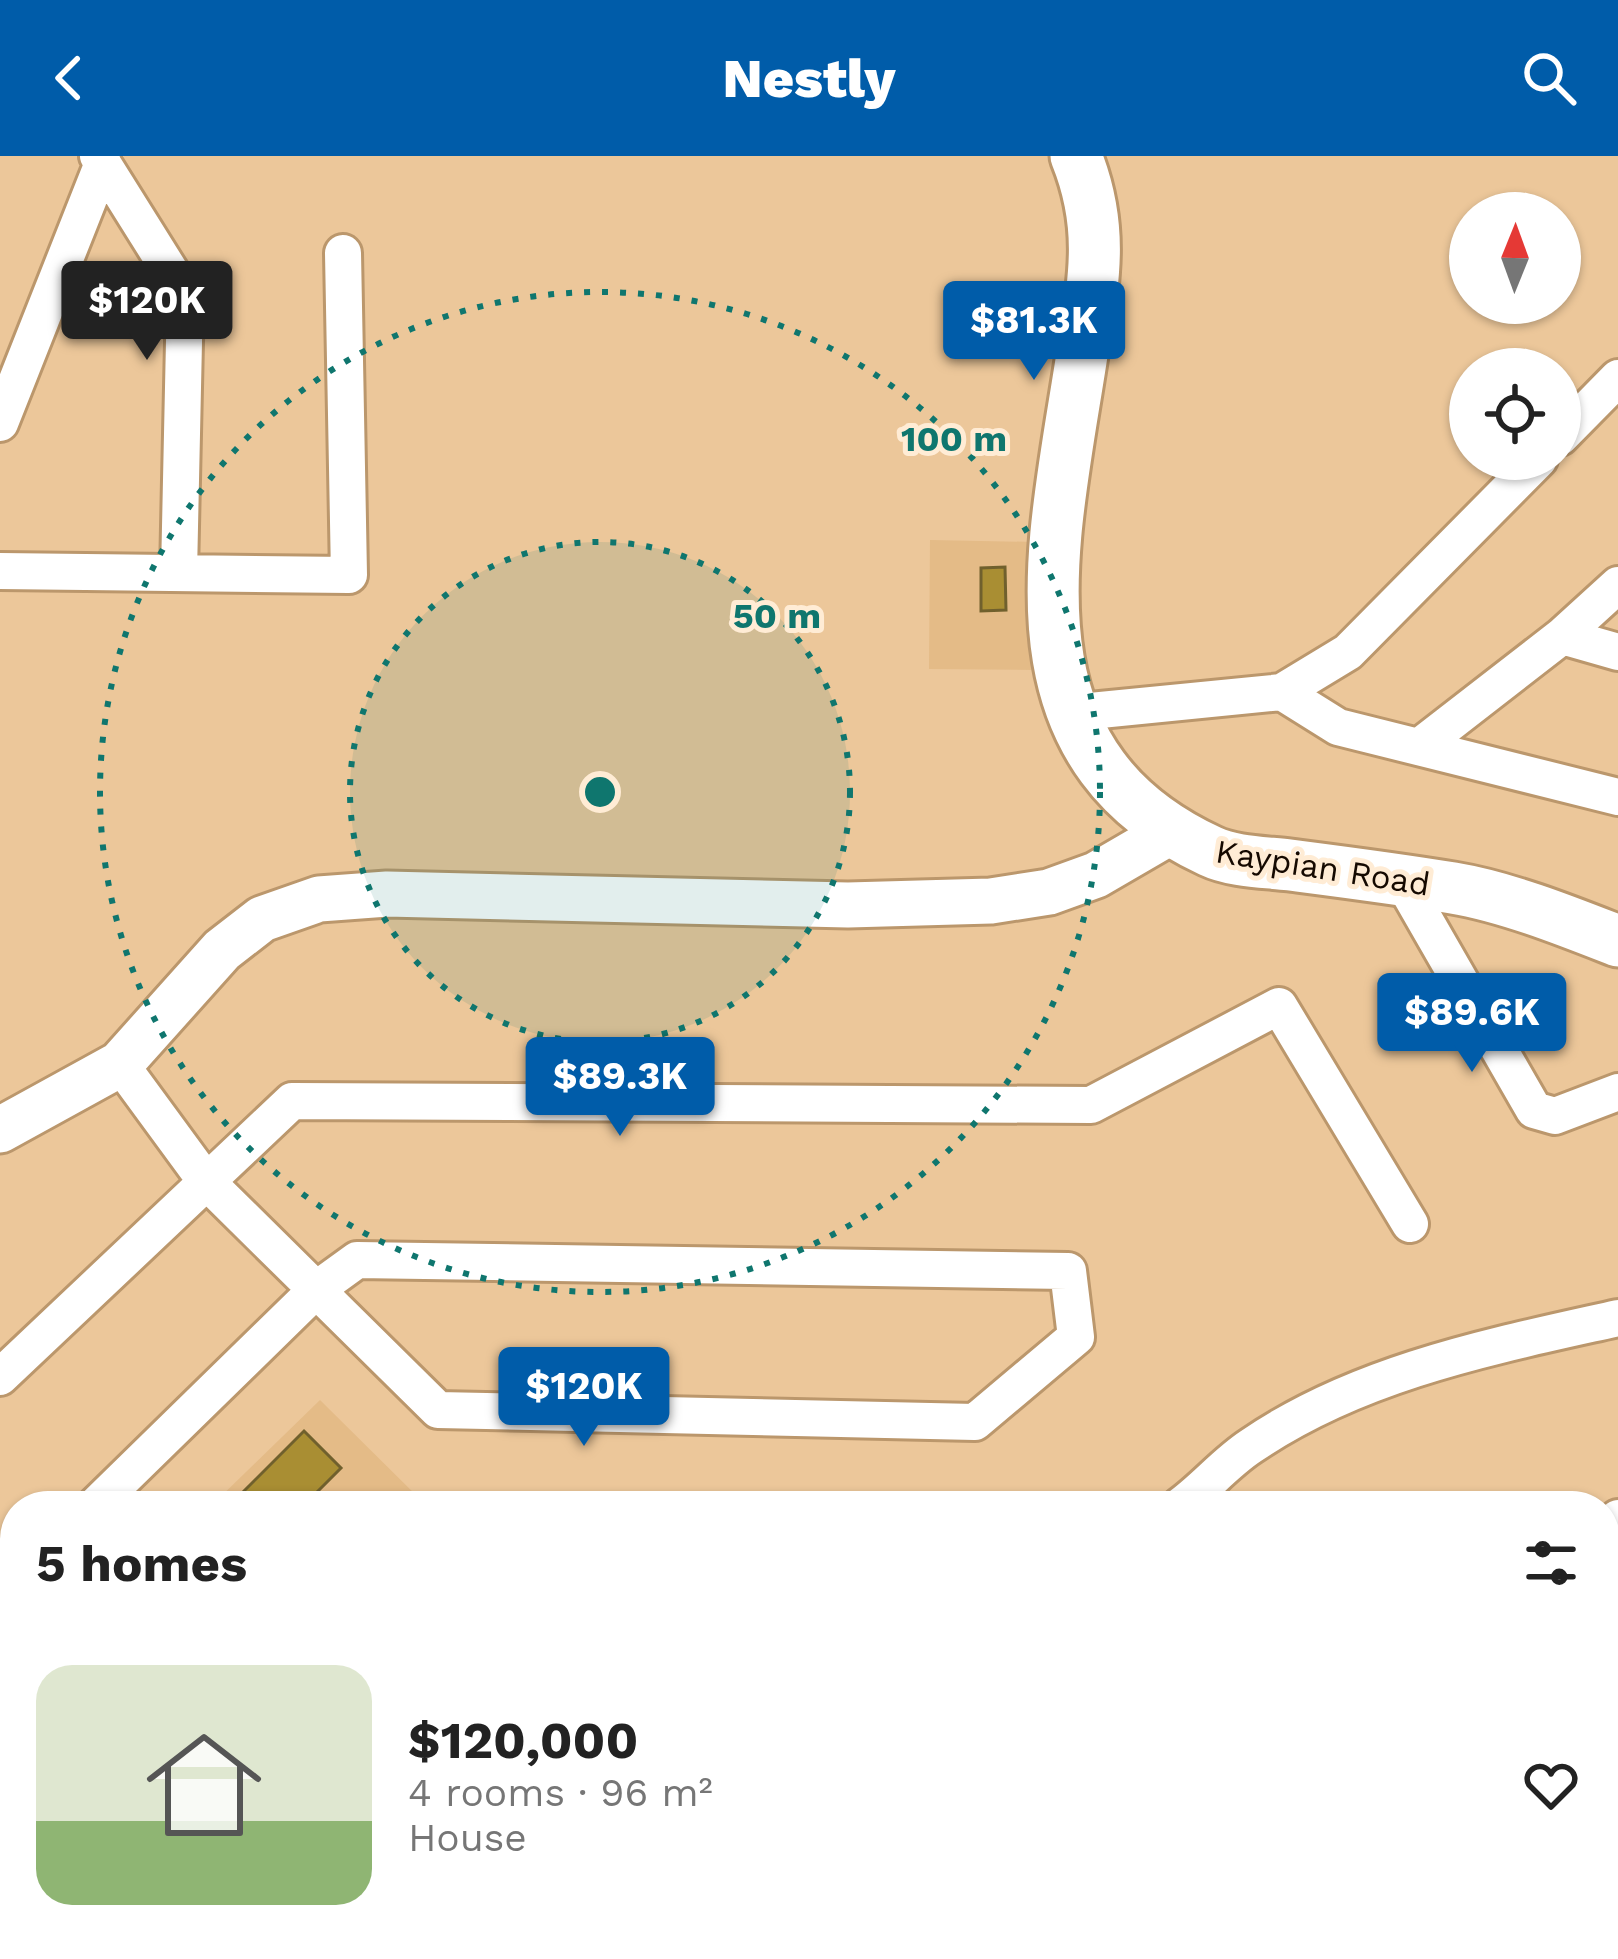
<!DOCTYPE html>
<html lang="en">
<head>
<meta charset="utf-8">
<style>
  body { margin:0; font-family:"Work Sans",sans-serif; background:#f2f2f2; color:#222; height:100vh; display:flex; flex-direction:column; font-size:45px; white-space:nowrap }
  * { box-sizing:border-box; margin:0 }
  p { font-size:39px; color:#767676 }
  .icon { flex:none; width:66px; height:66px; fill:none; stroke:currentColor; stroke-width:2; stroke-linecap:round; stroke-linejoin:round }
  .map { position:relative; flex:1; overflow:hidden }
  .side { position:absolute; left:0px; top:1335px; width:1620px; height:468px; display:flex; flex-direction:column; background:#fff; border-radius:48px 48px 0 0; box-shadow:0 3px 9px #0004 }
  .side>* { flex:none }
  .needle { width:78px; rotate:1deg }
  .controls { position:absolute; left:1449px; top:36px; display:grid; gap:24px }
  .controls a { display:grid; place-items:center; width:132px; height:132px; border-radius:50%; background:#fff; box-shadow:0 3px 9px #0004; font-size:60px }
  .price { position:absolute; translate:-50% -102px; padding:0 27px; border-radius:12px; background:#005ca9; color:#fff; font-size:39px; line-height:78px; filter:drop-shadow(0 3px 6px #0008) }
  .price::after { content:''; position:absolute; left:50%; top:72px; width:36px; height:27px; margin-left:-18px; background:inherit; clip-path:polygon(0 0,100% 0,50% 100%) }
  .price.on { background:#222; color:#fff }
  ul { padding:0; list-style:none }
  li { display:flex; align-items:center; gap:36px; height:300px; padding:0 36px }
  li span { display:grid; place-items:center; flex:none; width:336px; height:240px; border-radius:36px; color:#555 }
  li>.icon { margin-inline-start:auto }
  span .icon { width:144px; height:144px; fill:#fffc; stroke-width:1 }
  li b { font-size:51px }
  h2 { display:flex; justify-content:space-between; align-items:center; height:144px; padding:0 36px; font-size:51px }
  header { display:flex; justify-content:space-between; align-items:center; height:156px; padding:0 36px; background:#005ca9; color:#fff; font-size:54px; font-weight:800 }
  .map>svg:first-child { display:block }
  .built { fill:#e4bb87 }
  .building { fill:#a98e33; stroke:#70602d; stroke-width:3 }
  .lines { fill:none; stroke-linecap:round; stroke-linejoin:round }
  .service-casing { stroke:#bb976c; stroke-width:24 }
  .minor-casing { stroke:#bb976c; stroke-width:42 }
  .tertiary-casing { stroke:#bb976c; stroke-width:51 }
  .secondary-casing { stroke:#bb976c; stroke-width:57 }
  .path { stroke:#a48766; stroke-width:6; stroke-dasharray:3 9; stroke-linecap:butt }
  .service { stroke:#fff; stroke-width:18 }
  .minor { stroke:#fff; stroke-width:36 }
  .tertiary { stroke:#fff; stroke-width:45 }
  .secondary { stroke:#fff; stroke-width:51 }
  .ring { fill:none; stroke:#0f766e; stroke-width:6; stroke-dasharray:6 12 }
  .labels { text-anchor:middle; stroke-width:10; stroke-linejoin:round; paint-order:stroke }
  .street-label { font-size:33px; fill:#150900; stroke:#ffecd5 }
  .centre { fill:#0f766e; stroke:#ffecd5; stroke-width:6 }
  .ring-label { font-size:36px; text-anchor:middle; font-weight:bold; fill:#0f766e; stroke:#ffecd5; stroke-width:10; stroke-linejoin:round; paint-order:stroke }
</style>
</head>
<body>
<header><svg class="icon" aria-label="back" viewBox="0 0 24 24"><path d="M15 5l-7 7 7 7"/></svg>Nestly<svg class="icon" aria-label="search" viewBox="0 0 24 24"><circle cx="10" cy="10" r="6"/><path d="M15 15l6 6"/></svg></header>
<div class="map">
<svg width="1618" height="1803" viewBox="0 0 1618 1803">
  <rect width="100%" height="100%" fill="#ecc79a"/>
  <path class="built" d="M 930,384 L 1038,386 L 1035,514 L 929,513 Z
    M 320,1244 L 427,1350 L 642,1339 L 641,1350 L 211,1350 Z
    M 15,1539 L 15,1788 L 341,1788 L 324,1803 L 0,1803 L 0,1553 Z"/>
  <path class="building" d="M 1005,411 L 1006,454 L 981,455 L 981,412 Z
    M 304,1275 L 341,1312 L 303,1350 L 229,1350 Z
    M 15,1557 L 15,1641 L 0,1656 L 0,1572 Z
    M 1276,1788 L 1303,1788 L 1383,1803 L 1273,1803 Z"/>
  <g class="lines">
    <defs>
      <path id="service" d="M 0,1690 L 15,1676"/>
      <path id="minor" d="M 98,0 L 185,139 L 179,417
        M 54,133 L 185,139
        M 0,267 L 103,7
        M 1560,281 L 1618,222
        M 0,415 L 349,419 L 343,97
        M 1618,429 L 1562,480 L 1618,496
        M 1282,536 L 1338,571 L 1618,641
        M 1070,557 L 1282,536 L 1348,496 L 1539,303
        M 1419,591 L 1562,480
        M 1403,726 L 1534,954 L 1555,960 L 1618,936
        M 0,1221 L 292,945 L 1091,949 L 1279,850 L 1410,1068
        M 95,1350 L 317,1133 L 357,1104 L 1068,1115 L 1076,1181 L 975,1266 L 438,1254 L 205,1024 L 120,908
        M 1180,1350 C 1205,1332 1225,1307 1251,1290 C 1359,1216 1493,1190 1618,1162
        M 1605,1385 L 1618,1362
        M 0,1443 L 15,1429
        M 1605,1727 L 1618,1706
        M 1605,1785 L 1618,1794
        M 563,1803 L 582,1788
        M 695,1803 L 697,1788
        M 840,1803 L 841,1788
        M 982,1803 L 984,1788
        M 1130,1803 L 1132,1788
        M 1401,1803 L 1403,1788"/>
      <path id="tertiary" d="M 0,974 L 120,908 L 222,794 L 262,763 L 319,743 L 387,738 L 848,749 L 991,745 L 1049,736 L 1096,719 L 1170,676"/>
      <path id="secondary" d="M 1076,0 C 1106,74 1093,129 1081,205 C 1052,391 999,597 1210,695 C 1233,706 1265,706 1290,709 C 1344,716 1399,723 1453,732 C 1507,741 1567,765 1618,785"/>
    </defs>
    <use href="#service" class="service-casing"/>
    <use href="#minor" class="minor-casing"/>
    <use href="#tertiary" class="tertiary-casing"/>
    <use href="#secondary" class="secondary-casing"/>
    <path class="path" d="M 327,1350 L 341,1336 L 353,1350"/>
    <use href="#service" class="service"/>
    <use href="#minor" class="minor"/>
    <use href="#tertiary" class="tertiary"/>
    <use href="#secondary" class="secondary"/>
  </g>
  <circle cx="600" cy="636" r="250" fill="#0f766e" fill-opacity=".12"/>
  <g class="ring">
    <circle cx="600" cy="636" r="250"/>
    <circle cx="600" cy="636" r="500"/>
  </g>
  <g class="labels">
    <g class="street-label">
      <text transform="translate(1323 711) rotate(9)" y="12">Kaypian Road</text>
    </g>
  </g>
  <circle cx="600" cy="636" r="18" class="centre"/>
  <g class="ring-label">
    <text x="954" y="295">100 m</text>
    <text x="777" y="472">50 m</text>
  </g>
</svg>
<div class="controls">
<a><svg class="needle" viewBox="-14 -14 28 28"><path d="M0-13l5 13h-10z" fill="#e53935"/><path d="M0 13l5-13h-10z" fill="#767676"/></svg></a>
<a><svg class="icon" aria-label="locate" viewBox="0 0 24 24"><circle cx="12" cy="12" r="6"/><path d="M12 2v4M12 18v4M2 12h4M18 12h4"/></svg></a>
</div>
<b class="price on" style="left:147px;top:207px">$120K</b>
<b class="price" style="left:1034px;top:227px">$81.3K</b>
<b class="price" style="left:1472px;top:919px">$89.6K</b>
<b class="price" style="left:620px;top:983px">$89.3K</b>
<b class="price" style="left:584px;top:1293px">$120K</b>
<section class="side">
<h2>5 homes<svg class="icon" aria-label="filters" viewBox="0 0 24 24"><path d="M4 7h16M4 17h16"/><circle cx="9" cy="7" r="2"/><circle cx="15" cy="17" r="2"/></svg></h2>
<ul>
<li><span style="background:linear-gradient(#dfe7d0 65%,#8fb573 0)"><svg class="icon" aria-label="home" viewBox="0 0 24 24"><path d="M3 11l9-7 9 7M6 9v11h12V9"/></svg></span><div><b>$120,000</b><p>4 rooms · 96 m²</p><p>House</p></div><svg class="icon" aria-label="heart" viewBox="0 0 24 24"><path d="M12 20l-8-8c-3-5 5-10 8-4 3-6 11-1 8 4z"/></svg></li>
</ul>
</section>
</div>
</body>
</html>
